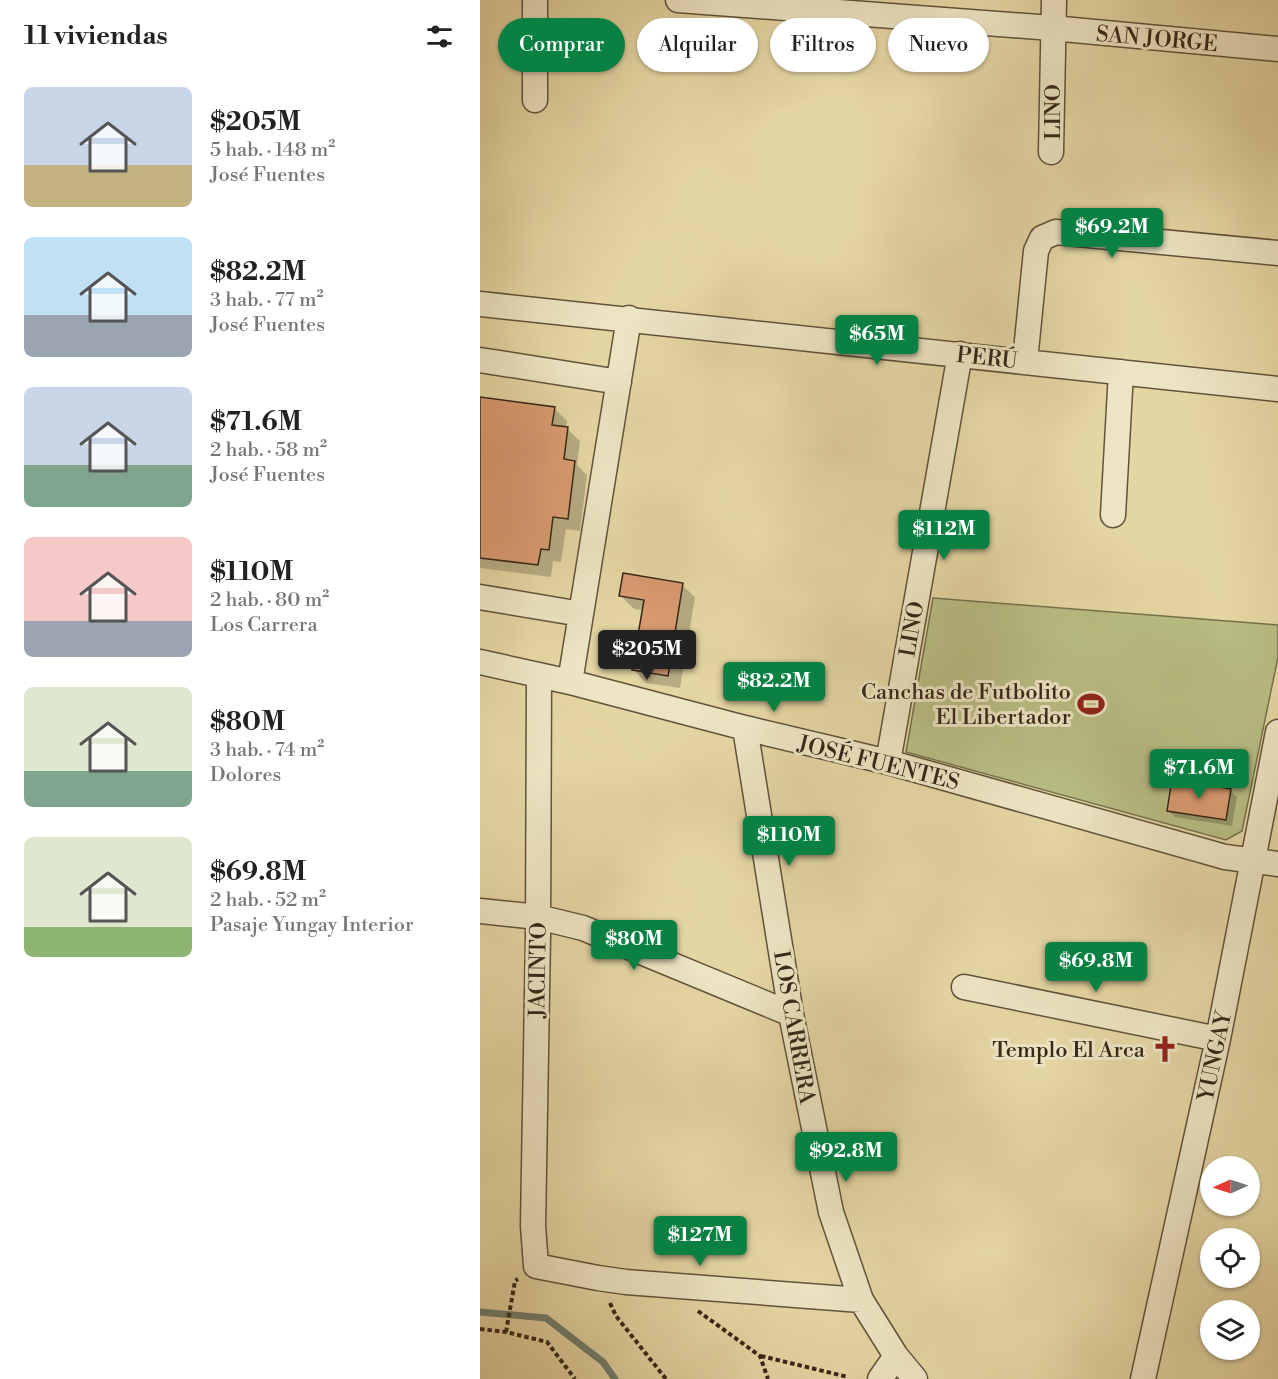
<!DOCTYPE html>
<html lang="es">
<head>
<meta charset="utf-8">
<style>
  body { margin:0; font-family:"Libre Bodoni",serif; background:#f2f2f2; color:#222; height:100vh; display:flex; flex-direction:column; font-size:22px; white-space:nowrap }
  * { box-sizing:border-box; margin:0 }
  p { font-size:20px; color:#767676 }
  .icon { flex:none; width:33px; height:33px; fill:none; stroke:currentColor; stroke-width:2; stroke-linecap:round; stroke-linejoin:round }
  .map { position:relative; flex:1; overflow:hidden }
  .sheet { display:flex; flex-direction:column; background:#fff; width:480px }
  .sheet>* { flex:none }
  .top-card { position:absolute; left:18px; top:18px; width:570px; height:54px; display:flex; gap:12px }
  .needle { width:39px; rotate:267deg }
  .tools { position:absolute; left:720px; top:1156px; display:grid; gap:12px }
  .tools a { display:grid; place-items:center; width:60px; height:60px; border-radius:50%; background:#fff; box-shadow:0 2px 4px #0004; font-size:30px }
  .price { position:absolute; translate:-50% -51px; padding:0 14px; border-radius:6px; background:#0b8043; color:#fff; font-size:20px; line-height:39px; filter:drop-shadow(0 2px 3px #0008) }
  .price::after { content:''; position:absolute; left:50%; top:36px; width:18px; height:14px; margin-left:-9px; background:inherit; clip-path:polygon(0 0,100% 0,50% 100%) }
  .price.on { background:#222; color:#fff }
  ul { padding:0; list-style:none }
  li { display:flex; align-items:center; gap:18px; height:150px; padding:0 24px }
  li span { display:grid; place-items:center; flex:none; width:168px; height:120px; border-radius:9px; color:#555 }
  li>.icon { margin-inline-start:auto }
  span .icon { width:72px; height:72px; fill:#fffc; stroke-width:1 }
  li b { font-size:26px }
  h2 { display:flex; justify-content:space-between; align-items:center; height:72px; padding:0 24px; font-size:26px }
  .chip { padding:0 21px; border-radius:27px; background:#fff; box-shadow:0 2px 4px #0004; font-size:21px; line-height:54px }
  .chip.on { background:#0b8043; color:#fff }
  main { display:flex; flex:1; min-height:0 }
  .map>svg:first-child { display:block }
  .green { fill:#b8bd83; stroke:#76724e; stroke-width:1.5 }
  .shadow { fill:#0003 }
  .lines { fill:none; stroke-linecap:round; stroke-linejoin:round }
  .stream { stroke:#6f7e70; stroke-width:7 }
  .building { fill:#da9b71; stroke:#352718; stroke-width:1.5 }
  .minor-casing { stroke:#61533b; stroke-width:27 }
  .path { stroke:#352718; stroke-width:4; stroke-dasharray:4.5 3; stroke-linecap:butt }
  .minor { stroke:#ede4c3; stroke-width:24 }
  .labels { text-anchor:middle; stroke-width:6; stroke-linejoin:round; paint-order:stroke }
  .street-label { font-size:22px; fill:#352718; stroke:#ede4c3 }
  .poi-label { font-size:22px; fill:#352718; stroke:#ede4c3; text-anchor:end }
</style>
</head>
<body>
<main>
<section class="sheet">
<h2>11 viviendas<svg class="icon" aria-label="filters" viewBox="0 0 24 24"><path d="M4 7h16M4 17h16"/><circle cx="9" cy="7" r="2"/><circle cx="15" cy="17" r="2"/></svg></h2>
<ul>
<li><span style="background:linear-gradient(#c9d6e8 65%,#c2b280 0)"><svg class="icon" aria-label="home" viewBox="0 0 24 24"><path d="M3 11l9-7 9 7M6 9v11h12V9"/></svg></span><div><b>$205M</b><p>5 hab. · 148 m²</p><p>José Fuentes</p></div></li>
<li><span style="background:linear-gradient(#bfe0f5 65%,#9aa5b1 0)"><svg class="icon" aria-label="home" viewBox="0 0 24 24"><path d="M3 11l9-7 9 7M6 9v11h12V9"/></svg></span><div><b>$82.2M</b><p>3 hab. · 77 m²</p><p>José Fuentes</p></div></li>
<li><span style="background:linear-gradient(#c9d6e8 65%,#7fa58c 0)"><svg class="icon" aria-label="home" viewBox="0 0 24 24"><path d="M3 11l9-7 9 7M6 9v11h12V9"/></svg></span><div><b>$71.6M</b><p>2 hab. · 58 m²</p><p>José Fuentes</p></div></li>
<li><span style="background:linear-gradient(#f6c9c9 70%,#9aa5b1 0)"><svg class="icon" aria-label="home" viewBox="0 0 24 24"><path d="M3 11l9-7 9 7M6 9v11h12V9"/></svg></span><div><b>$110M</b><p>2 hab. · 80 m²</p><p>Los Carrera</p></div></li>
<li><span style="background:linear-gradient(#dfe7d0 70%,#7fa58c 0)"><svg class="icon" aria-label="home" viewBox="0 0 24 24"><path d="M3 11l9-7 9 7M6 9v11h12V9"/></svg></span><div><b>$80M</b><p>3 hab. · 74 m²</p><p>Dolores</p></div></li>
<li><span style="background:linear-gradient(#dfe7d0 75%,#8fb573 0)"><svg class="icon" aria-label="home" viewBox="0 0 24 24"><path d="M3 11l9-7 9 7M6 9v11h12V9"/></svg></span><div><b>$69.8M</b><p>2 hab. · 52 m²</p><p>Pasaje Yungay Interior</p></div></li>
</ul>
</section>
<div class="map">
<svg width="798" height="1379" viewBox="0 0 798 1379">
  <rect width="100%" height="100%" fill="#e4d6a3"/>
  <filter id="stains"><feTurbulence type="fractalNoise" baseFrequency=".00333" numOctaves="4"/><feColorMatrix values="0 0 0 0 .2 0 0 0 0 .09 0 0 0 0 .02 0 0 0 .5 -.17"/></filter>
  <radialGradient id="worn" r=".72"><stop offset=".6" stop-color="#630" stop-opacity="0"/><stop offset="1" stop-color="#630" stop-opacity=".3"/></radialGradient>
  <path class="green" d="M 453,598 L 798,625 L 798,657 L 762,831 L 746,840 L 426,752 Z"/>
  <path class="shadow" d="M 0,399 L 74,408 L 87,421 L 86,428 L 100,441 L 97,465 L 107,475 L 100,531 L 86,529 L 81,562 L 73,561 L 71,577 L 0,568 Z
    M 202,585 L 215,597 L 200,688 L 166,683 L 154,670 L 163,610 L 154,609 L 141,596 Z
    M 750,790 L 757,797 L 752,826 L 695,817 L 688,810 Z"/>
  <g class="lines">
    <path class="stream" d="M 0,1312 L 66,1318 L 123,1362 L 135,1379"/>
  </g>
  <path class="building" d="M 0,397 L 75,407 L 72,425 L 88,427 L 84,459 L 95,461 L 88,519 L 73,517 L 69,550 L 61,549 L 58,565 L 0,558 Z
    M 143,573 L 203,583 L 188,676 L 152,670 L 164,600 L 139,596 Z
    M 692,779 L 751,789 L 746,820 L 687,811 Z"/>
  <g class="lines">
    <defs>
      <path id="minor" d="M 198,0 L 572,28 L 798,49
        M 55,100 L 55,0
        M 571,152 L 574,0
        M 0,304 L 798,389
        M 0,360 L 139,382
        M 545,361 L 556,251 L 562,238 L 576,232 L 798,253
        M 633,515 L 641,372
        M 0,597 L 101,614
        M 0,662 L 90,682 L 265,728 L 408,762 L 745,857 L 798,864
        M 59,675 L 58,936 L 53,1226 L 56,1266 L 118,1278 L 146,1282 L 381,1300
        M 90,682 L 149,318
        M 265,728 L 311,1014 L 351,1212 L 381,1300 L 416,1356 L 435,1379
        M 408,762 L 480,354
        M 0,911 L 58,917 L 103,928 L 311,1014
        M 484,987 L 738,1039
        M 400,1379 L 416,1356
        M 663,1379 L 738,1039 L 798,732"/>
    </defs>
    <use href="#minor" class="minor-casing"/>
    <path class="path" d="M 130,1303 L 136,1316 L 186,1379
      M 218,1311 L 280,1356 L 288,1379
      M 0,1329 L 26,1332 L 67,1342 L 95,1379
      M 26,1332 L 35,1281 L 38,1279
      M 281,1356 L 368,1377"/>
    <use href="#minor" class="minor"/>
  </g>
  <defs>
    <symbol id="stadium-bare" viewBox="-9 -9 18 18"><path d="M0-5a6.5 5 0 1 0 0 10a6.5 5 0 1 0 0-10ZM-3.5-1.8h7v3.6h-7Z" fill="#8f2418" stroke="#ede4c3" stroke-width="2.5" paint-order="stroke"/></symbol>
    <symbol id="church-bare" viewBox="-9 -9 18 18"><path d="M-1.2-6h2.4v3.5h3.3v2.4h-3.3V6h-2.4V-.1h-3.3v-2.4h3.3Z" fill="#8f2418" stroke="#ede4c3" stroke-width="2.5" paint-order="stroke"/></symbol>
  </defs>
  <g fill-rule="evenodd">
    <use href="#stadium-bare" x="592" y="685" width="38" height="38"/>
    <use href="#church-bare" x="666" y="1030" width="38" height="38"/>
  </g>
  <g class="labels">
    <g class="street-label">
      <text transform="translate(677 38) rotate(5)" y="8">SAN JORGE</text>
      <text transform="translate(572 112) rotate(-90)" y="8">LINO</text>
      <text transform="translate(507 357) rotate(6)" y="8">PERÚ</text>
      <text transform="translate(431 629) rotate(-80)" y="8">LINO</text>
      <text transform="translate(399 762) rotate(14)" y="8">JOSÉ FUENTES</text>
      <text transform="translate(57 970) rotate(-89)" y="8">JACINTO</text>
      <text transform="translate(315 1027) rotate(80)" y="8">LOS CARRERA</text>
      <text transform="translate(734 1056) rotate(-78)" y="8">YUNGAY</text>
    </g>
    <g class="poi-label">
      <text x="591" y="699">Canchas de Futbolito<tspan x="591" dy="25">El Libertador</tspan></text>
      <text x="665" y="1057">Templo El Arca</text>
    </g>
  </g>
  <rect width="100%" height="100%" filter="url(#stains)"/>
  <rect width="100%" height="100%" fill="url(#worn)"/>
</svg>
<div class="tools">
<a><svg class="needle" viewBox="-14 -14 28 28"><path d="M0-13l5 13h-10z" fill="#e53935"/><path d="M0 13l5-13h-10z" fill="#767676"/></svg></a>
<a><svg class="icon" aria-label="locate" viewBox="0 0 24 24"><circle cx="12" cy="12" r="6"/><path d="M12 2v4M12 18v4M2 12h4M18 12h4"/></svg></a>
<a><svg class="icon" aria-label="layers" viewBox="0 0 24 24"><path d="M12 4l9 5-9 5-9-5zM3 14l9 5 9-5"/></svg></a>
</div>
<b class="price" style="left:632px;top:259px">$69.2M</b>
<b class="price" style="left:397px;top:366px">$65M</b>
<b class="price" style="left:464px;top:561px">$112M</b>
<b class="price on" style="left:167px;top:681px">$205M</b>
<b class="price" style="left:294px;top:713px">$82.2M</b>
<b class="price" style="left:719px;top:800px">$71.6M</b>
<b class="price" style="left:309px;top:867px">$110M</b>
<b class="price" style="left:154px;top:971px">$80M</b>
<b class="price" style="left:616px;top:993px">$69.8M</b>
<b class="price" style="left:366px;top:1183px">$92.8M</b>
<b class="price" style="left:220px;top:1267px">$127M</b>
<div class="top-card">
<a class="chip on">Comprar</a>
<a class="chip">Alquilar</a>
<a class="chip">Filtros</a>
<a class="chip">Nuevo</a>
</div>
</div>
</main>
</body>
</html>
